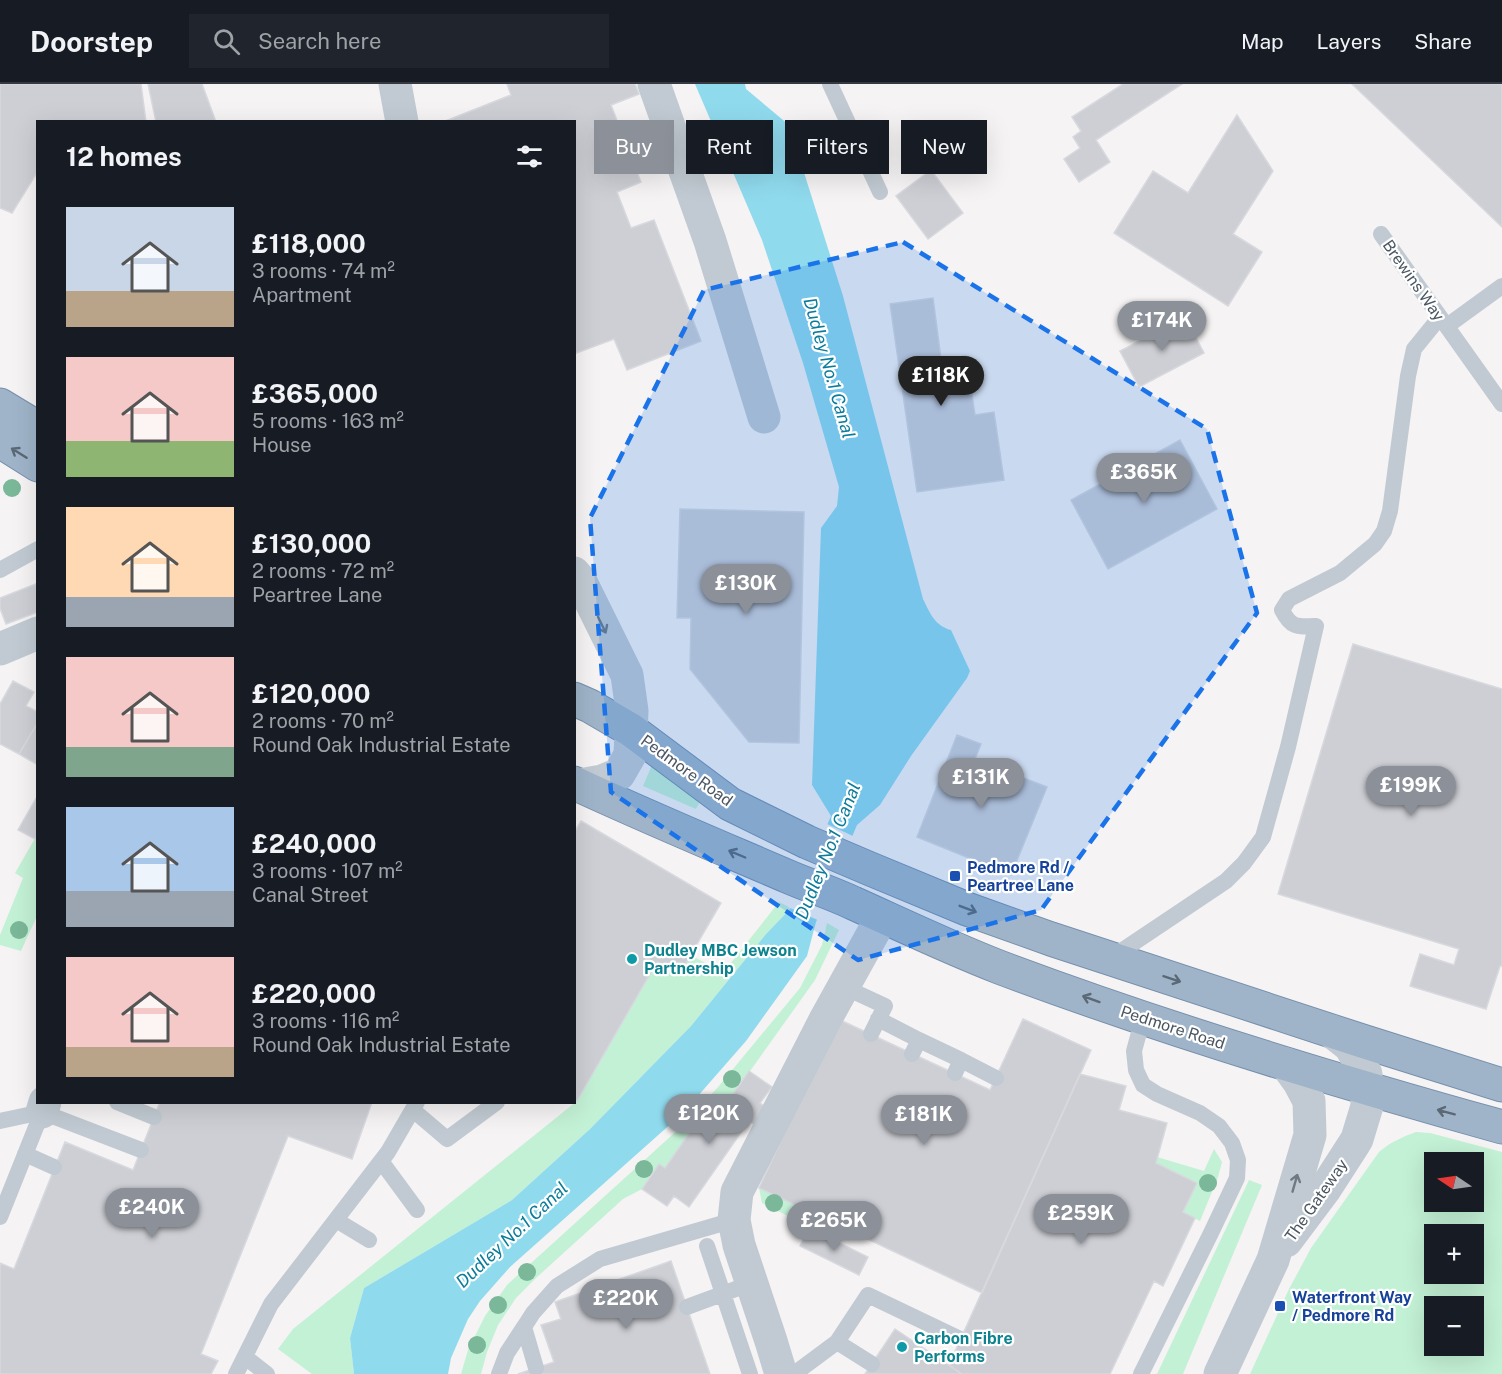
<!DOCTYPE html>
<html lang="en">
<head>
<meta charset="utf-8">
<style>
  body { margin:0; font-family:"Public Sans",sans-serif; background:#20242c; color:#f1f3f6; height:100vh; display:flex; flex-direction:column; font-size:22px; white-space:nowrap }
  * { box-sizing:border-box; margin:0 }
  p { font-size:20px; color:#9ea1a6 }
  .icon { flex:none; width:33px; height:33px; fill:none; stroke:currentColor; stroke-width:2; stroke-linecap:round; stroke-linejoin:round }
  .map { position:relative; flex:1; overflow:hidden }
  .details { position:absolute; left:36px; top:36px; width:540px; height:984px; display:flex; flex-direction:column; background:#171b24; border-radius:0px; box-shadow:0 6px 24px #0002 }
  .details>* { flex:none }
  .banner { position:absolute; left:594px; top:36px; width:570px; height:54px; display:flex; gap:12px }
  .needle { width:39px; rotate:283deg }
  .controls { position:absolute; left:1424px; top:1068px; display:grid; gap:12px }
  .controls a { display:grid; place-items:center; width:60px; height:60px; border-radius:0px; background:#171b24; box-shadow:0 6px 24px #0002; font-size:30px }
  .price { position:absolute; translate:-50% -51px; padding:0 14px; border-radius:21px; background:#8c9099; color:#fff; font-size:20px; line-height:39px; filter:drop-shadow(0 2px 3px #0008) }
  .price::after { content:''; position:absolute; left:50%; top:36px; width:18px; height:14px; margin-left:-9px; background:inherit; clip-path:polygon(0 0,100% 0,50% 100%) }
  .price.on { background:#222; color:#fff }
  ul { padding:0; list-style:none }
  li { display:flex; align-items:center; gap:18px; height:150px; padding:0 30px }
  li span { display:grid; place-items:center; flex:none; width:168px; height:120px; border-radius:0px; color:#555 }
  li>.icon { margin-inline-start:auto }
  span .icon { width:72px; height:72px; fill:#fffc; stroke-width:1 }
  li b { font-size:26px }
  h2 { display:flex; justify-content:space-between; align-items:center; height:72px; padding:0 30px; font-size:26px }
  .pill { padding:0 21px; border-radius:0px; background:#171b24; box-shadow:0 6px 24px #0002; font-size:21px; line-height:54px }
  .pill.on { background:#8c9099; color:#fff }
  header { display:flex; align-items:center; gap:36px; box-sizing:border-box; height:84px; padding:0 30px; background:#171b24; border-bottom:2px solid #363941 }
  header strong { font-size:28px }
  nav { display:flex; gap:33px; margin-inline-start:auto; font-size:21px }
  .search { width:420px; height:54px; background:#20242c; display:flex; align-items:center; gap:15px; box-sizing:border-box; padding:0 21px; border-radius:0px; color:#9ea1a6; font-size:22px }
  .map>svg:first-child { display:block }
  .green { fill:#c3f1d5; fill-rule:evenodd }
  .water { fill:#90daee }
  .pier { fill:#f5f3f3 }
  .building { fill:#cdcfd5; stroke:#d7d9de; stroke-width:1.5 }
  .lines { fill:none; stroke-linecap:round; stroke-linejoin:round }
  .trunk-casing { stroke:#7690ad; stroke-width:35 }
  .service { stroke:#c1cad2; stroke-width:16 }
  .minor { stroke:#c1cad2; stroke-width:33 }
  .tertiary { stroke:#c1cad2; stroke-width:33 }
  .trunk { stroke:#9fb4c9; stroke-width:33 }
  .tree { fill:#7bb799 }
  .oneway { stroke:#5b6976 }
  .oneway2 { stroke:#6e7983 }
  .marked { fill:#1a73e8; fill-opacity:0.2; stroke:#1a73e8; stroke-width:4.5; stroke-dasharray:12 8; stroke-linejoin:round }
  .transit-dot { fill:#1a4fb4; stroke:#fff; stroke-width:2 }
  .culture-dot { fill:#0f9aa8; stroke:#fff; stroke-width:2 }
  .labels { text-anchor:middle; stroke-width:4.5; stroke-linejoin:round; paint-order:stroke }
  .street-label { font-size:16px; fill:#4a5661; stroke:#fff }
  .transit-label { font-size:16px; font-weight:bold; fill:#164399; stroke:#fff; text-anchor:start }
  .culture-label { font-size:16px; font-weight:bold; fill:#0d838f; stroke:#fff; text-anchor:start }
  .water-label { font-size:18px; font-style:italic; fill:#0c7c9b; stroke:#fff }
</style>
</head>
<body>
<header>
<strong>Doorstep</strong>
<div class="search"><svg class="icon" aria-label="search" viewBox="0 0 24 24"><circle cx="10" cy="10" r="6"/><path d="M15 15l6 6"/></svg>Search here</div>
<nav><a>Map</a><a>Layers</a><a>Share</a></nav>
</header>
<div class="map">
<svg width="1502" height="1290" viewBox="0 0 1502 1290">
  <rect width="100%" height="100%" fill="#f5f3f3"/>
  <path class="green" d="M 652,681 L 700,717 L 696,725 L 643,702 Z
    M 37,751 L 37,832 L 21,867 L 0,861 L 0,851 L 23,794 L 15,789 Z
    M 779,818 L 791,824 L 766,850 L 691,942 L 590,1045 L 512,1116 L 364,1204 L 350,1254 L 354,1290 L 312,1290 L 278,1265 L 293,1245 L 577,1017 L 657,878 L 679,891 L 691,871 L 723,889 Z
    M 827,839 L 839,846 L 815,896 L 715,1036 L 710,1032 L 698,1049 L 692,1045 L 665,1084 L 659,1081 L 642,1105 L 623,1115 L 536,1194 L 516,1214 L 498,1241 L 487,1268 L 481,1290 L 461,1290 L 468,1266 L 485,1232 L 507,1201 L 682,1042 L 719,1002 L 800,904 L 822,861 Z
    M 1416,1048 L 1430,1049 L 1502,1068 L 1502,1290 L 1250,1290 L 1289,1205 L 1311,1164 L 1379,1068 C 1391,1058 1402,1053 1416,1048 ZM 1434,1078 L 1473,1078 L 1473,1118 L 1434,1118 ZM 1434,1150 L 1473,1150 L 1473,1190 L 1434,1190 ZM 1434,1222 L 1473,1222 L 1473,1262 L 1434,1262 Z
    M 1214,1065 L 1222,1078 L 1218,1093 L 1200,1137 L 1183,1128 L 1197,1099 L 1156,1079 L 1157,1073 L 1204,1087 Z
    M 1249,1096 L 1262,1101 L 1183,1290 L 1157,1290 Z
    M 759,1104 L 810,1128 L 804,1140 L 762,1119 Z"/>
  <path class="water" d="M 695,0 L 745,0 L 746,5 L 789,41 L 843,212 L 923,515 C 930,529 935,542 951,546 L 970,587 L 967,594 L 911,672 L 880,721 L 857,741 L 816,838 L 807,872 L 746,957 L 683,1029 L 510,1183 L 480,1217 L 468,1235 L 451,1274 L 448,1290 L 354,1290 L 350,1254 L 364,1204 L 512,1116 L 590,1045 L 691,942 L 766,850 L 791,824 L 831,732 L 812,701 L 821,444 L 837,422 L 839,403 L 803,279 L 762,156 Z"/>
  <path class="pier" d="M 825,739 L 855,753 L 820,837 L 788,823 Z"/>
  <path class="building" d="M 0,0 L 141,0 L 146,38 L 38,38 L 38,87 L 12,129 L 0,124 Z
    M 148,0 L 202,0 L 216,38 L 156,38 Z
    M 507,0 L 635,0 L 639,10 L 611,21 L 641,98 L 617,108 L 631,144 L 654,136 L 701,257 L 627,286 L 614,255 L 574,270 L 574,38 L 443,38 L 511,11 Z
    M 1123,0 L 1182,0 L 1096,56 L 1110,78 L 1079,98 L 1064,75 L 1080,64 L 1073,53 L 1081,47 L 1072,33 Z
    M 1352,0 L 1502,0 L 1502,143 Z
    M 1237,31 L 1273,87 L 1233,150 L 1262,168 L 1228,222 L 1114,149 L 1153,87 L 1188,109 Z
    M 931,86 L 963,129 L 928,155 L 896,112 Z
    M 933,214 L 941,275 L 966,272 L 975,331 L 994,328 L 1004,396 L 917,408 L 890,220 Z
    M 1185,233 L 1204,269 L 1139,303 L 1120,267 Z
    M 1180,356 L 1217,425 L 1108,485 L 1071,416 Z
    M 680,425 L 804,428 L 799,659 L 749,658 L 690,585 L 691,534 L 677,534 Z
    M 38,499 L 38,528 L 6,540 L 0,524 L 0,514 Z
    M 1353,560 L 1502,605 L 1502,882 L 1500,882 L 1486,925 L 1410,902 L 1420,870 L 1454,881 L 1459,865 L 1278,810 Z
    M 13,597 L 34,608 L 26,622 L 38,628 L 38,638 L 19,670 L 0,660 L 0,620 Z
    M 38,638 L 38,681 L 19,670 Z
    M 957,651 L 981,660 L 975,675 L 1047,703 L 1011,791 L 917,753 Z
    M 38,711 L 38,751 L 35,755 L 18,746 Z
    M 581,737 L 721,819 L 679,891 L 657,878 L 577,1017 L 574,1015 L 574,749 Z
    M 838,935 L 990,1006 L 1023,935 L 1091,966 L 982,1209 L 759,1104 Z
    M 749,987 L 772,1003 L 760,1019 L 768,1025 L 756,1042 L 749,1037 L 689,1123 L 674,1112 L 667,1122 L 642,1105 L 659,1080 L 665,1084 L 692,1045 L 698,1049 L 710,1032 L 715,1036 Z
    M 1080,990 L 1126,1002 L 1119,1026 L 1167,1039 L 1156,1079 L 1197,1099 L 1183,1128 L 1195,1134 L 1163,1202 L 1154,1197 L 1110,1290 L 962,1290 L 949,1281 Z
    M 160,1018 L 372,1018 L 352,1075 L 288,1052 L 201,1270 L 218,1277 L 211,1290 L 0,1290 L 0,1179 L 14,1185 L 65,1058 L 133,1086 Z
    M 809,1144 L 868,1173 L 859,1191 L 800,1162 Z
    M 671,1177 L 710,1290 L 518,1290 L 554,1278 L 541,1241 L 561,1235 L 555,1218 Z
    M 895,1245 L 962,1290 L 865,1290 Z"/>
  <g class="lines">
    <defs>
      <path id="trunk" d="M 0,321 L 38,344
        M 0,357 L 38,381
        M 574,615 L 590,622 L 631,646 L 730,720 L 807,758 L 868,784 L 967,825 L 1051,855 L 1362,957 L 1502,1001
        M 574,699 C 645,732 717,762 789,793 C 810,802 832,809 853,819 C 902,841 950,864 999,883 C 1164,945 1333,996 1502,1043"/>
    </defs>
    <use href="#trunk" class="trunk-casing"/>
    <path class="service" d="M 830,0 L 880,108
      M 1381,150 L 1502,320
      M 1447,242 L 1502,202
      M 0,486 L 38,465
      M 1111,874 L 1226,797 L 1244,779 L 1263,753 L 1288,663 L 1316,542 C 1297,543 1291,544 1282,526 L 1289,515 L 1340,489 L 1375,460 L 1384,447 L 1390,427 L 1408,292 L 1414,265 L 1440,233
      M 844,903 L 885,922 L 871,950
      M 878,935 L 919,956
      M 912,970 L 919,956 L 961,976
      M 955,989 L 961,976 L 996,994
      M 117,1018 L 154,1033
      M 413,1026 L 447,1055 L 497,1018
      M 0,1037 L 42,1028 L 141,1066
      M 25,1070 L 54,1083
      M 381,1077 L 417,1126
      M 0,1133 L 42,1028
      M 336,1136 L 369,1156
      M 707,1162 L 750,1290
      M 687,1223 L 752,1199
      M 837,1258 L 872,1280
      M 245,1273 L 267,1290
      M 536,1284 L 524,1243 L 533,1229 L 557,1202 L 600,1175 L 734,1136
      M 236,1290 L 271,1220 L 388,1068 L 417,1018
      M 499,1290 L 507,1269 L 524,1243
      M 794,1290 L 837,1258 L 868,1211 L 960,1255
      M 1141,1290 L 1211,1149 L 1237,1094 L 1238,1076 L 1232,1059 L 1219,1042 L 1200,1029 L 1157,1010 L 1143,1001 L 1136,986 L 1134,967 L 1143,934"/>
    <path class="minor" d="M 654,0 L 710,157 L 764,333
      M 0,565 L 38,549
      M 42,1028 L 45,1018
      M 1286,1157 L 1325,1105 L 1354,1060 L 1357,1055 L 1367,1022 L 1366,990 L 1350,962 L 1331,947
      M 781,1290 L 771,1257 L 739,1161 L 734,1136 L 737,1108 L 825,936 L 882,833
      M 1220,1290 L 1273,1176 L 1310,1051 L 1309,1017 L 1299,998 L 1286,980"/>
    <path class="tertiary" d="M 395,0 L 402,38
      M 574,489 L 580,496 L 627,591 L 632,627 L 630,671 L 619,690 L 602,697 L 580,701"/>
    <use href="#trunk" class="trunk"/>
  </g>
  <g class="tree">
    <circle cx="12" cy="404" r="9"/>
    <circle cx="19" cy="846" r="9"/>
    <circle cx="732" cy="995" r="9"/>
    <circle cx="644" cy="1085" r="9"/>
    <circle cx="1208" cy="1099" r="9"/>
    <circle cx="774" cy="1119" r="9"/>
    <circle cx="527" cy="1188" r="9"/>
    <circle cx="498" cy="1221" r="9"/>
    <circle cx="477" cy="1261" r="9"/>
  </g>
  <defs><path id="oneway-shaft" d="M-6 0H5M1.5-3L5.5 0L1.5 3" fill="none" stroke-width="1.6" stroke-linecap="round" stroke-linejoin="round" transform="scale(1.5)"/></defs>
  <g class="oneway">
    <use href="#oneway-shaft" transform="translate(19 369) rotate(-148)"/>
    <use href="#oneway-shaft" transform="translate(737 770) rotate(-157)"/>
    <use href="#oneway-shaft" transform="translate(968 825) rotate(21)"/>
    <use href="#oneway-shaft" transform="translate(1172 895) rotate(18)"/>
    <use href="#oneway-shaft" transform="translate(1091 915) rotate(-160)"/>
    <use href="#oneway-shaft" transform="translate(1446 1028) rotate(-165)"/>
  </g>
  <g class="oneway2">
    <use href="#oneway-shaft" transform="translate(602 541) rotate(64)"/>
    <use href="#oneway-shaft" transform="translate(1295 1099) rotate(-74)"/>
  </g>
  <path class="marked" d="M 903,158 L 1207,345 L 1257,529 L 1041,826 L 858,876 L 611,708 L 590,434 L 704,206 Z"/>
  <g class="transit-dot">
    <rect x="949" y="786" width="12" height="12" rx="3"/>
    <rect x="1274" y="1216" width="12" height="12" rx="3"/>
  </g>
  <g class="culture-dot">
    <circle cx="632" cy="875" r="6"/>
    <circle cx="902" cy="1263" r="6"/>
  </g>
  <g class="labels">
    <g class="street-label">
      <text transform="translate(1414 196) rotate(55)" y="6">Brewins Way</text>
      <text transform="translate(687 686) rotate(36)" y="6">Pedmore Road</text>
      <text transform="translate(1173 943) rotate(18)" y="6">Pedmore Road</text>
      <text transform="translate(1316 1116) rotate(-55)" y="6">The Gateway</text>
    </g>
    <g class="transit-label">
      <text x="967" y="789">Pedmore Rd /<tspan x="967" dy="18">Peartree Lane</tspan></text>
      <text x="1292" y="1219">Waterfront Way<tspan x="1292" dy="18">/ Pedmore Rd</tspan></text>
    </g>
    <g class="culture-label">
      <text x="644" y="872">Dudley MBC Jewson<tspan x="644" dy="18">Partnership</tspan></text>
      <text x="914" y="1260">Carbon Fibre<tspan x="914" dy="18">Performs</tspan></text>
    </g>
    <g class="water-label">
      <text transform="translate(829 284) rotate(74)" y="6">Dudley No.1 Canal</text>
      <text transform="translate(828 767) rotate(-68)" y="6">Dudley No.1 Canal</text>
      <text transform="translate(512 1151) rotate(-43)" y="6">Dudley No.1 Canal</text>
    </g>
  </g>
</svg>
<div class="controls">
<a><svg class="needle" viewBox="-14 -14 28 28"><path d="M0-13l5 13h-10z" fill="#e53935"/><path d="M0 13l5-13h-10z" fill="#9ea1a6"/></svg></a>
<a>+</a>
<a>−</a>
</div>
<b class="price" style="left:1162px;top:268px">£174K</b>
<b class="price on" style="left:941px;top:323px">£118K</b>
<b class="price" style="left:1144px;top:420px">£365K</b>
<b class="price" style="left:746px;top:531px">£130K</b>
<b class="price" style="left:981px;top:725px">£131K</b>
<b class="price" style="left:1411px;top:733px">£199K</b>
<b class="price" style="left:709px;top:1061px">£120K</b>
<b class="price" style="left:924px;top:1062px">£181K</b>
<b class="price" style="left:152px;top:1155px">£240K</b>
<b class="price" style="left:1081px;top:1161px">£259K</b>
<b class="price" style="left:834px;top:1168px">£265K</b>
<b class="price" style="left:626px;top:1246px">£220K</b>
<div class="banner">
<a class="pill on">Buy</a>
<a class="pill">Rent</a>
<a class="pill">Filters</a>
<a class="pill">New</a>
</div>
<section class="details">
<h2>12 homes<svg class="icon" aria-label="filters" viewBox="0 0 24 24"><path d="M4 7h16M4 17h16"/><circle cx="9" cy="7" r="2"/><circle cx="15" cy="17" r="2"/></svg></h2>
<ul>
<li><span style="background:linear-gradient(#c9d6e8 70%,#b9a48a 0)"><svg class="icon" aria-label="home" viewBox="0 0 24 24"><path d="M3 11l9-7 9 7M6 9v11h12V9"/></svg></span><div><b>£118,000</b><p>3 rooms · 74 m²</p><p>Apartment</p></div></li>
<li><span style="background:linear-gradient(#f6c9c9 70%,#8fb573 0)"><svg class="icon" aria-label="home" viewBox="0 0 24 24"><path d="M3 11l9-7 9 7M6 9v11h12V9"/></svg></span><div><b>£365,000</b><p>5 rooms · 163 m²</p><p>House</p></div></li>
<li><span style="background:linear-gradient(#ffd9b3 75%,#9aa5b1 0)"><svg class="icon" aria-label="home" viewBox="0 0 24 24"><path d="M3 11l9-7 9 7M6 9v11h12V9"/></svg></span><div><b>£130,000</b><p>2 rooms · 72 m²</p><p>Peartree Lane</p></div></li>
<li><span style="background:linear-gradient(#f6c9c9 75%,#7fa58c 0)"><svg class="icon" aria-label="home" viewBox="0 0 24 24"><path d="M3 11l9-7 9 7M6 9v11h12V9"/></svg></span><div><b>£120,000</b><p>2 rooms · 70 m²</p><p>Round Oak Industrial Estate</p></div></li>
<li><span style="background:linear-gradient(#a9c7e8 70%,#9aa5b1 0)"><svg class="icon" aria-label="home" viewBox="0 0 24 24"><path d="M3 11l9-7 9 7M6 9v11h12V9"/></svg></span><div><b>£240,000</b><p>3 rooms · 107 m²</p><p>Canal Street</p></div></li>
<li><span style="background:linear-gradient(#f6c9c9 75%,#b9a48a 0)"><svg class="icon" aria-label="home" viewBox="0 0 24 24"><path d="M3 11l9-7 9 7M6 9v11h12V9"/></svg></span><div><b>£220,000</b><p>3 rooms · 116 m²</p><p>Round Oak Industrial Estate</p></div></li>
</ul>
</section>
</div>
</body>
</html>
